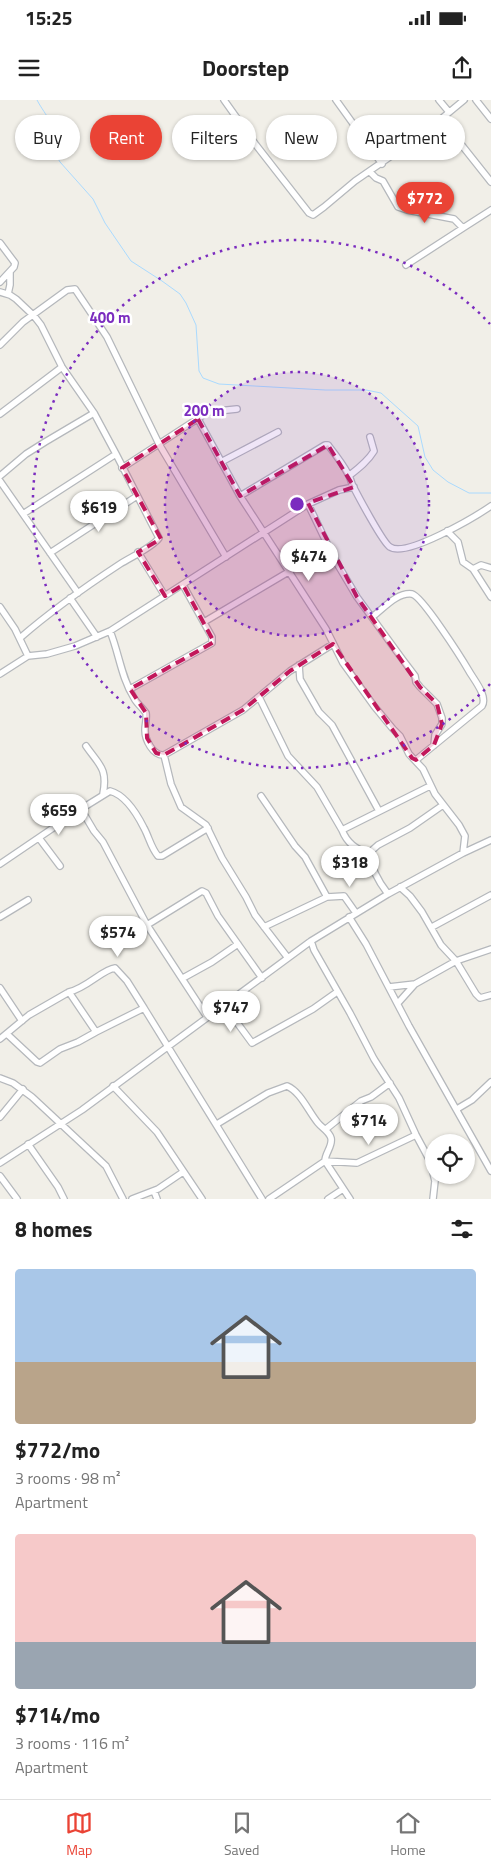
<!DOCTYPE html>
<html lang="en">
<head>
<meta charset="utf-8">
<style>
  body { margin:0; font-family:"Titillium Web",sans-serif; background:#f2f2f2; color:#222; height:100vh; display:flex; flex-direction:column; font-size:19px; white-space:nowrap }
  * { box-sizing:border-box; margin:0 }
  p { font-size:16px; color:#767676 }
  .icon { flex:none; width:28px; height:28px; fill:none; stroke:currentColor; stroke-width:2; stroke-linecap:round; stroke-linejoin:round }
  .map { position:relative; height:1099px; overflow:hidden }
  .sheet { display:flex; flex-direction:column; background:#fff; flex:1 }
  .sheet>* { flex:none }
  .hud { position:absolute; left:15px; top:15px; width:461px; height:45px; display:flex; gap:10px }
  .tools { position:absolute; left:425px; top:1034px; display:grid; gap:10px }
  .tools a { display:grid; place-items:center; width:50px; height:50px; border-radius:50%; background:#fff; box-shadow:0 1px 4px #0004; font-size:25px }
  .price { position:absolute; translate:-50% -42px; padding:0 11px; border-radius:18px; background:#fff; color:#222; font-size:16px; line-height:32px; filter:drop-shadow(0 1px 2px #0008) }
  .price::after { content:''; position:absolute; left:50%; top:30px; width:15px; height:11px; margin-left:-8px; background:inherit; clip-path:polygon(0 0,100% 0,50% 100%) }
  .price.on { background:#ea4335; color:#fff }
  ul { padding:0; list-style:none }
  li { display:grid; align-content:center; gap:10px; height:265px; padding:0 15px }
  li span { display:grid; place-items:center; height:155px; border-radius:5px; color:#555 }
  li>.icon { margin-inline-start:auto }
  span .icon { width:90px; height:90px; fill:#fffc; stroke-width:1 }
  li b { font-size:21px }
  h2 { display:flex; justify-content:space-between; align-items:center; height:60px; padding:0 15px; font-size:21px }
  .pill { padding:0 18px; border-radius:22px; background:#fff; box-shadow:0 1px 4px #0004; font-size:18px; line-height:45px }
  .pill.on { background:#ea4335; color:#fff }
  .status { display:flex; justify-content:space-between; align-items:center; height:35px; padding:0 25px; background:#fff; direction:ltr }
  .status svg { height:14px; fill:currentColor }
  header { display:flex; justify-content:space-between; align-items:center; height:65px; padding:0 15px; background:#fff; font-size:22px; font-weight:700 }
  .tabs { display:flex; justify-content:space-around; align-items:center; height:70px; border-top:1px solid #e0e0e0; background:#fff; font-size:14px; color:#767676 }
  .tabs a { display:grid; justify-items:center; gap:2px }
  .tabs .on { color:#ea4335 }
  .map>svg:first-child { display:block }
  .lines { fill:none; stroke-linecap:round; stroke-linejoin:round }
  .stream { stroke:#aadaff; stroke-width:1 }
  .minor-casing { stroke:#b5b8bc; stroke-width:8 }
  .minor { stroke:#fff; stroke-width:5.5 }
  .marked { fill:#c2185b; fill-opacity:0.2; stroke:#c2185b; stroke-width:4; stroke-dasharray:10 6; stroke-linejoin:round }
  .ring { fill:none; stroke:#7b2cbf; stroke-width:2.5; stroke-dasharray:2.5 5 }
  .centre { fill:#7b2cbf; stroke:#fff; stroke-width:2.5 }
  .ring-label { font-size:15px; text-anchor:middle; font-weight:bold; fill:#7b2cbf; stroke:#fff; stroke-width:5; stroke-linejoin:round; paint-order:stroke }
</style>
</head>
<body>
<div class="status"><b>15:25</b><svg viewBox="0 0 49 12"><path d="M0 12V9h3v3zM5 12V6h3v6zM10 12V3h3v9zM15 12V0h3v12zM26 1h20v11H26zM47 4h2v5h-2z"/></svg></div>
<header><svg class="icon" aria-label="menu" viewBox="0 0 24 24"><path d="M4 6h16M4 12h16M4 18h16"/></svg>Doorstep<svg class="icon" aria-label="share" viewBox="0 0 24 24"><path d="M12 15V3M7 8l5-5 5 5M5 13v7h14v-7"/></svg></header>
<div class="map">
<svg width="491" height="1099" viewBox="0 0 491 1099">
  <rect width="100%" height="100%" fill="#f1efe8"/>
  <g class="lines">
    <path class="stream" d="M 37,0 C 47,19 55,20 49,43 L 60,62 L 93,99 L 105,123 L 131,161 L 162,181 L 180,194 L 186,203 L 196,225 L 199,271 L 203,278 L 219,284 L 325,290 L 366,290 L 381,293 L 418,326 L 425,357 L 433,370 L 448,382 L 469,393 L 491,393"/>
    <defs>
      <path id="minor" d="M 224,0 L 256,45 L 309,113 L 313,115 L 324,107 L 355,81 L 423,34 L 464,0
        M 336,0 L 382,64
        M 439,0 L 449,12
        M 476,0 L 491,19
        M 441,19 L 491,82
        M 370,72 L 376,78 L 383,81 L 398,107 L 407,110 L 454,119 L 463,128 L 491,110
        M 0,143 L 15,163 L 14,167 L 0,182
        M 406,165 L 463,128
        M 0,192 L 10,195 L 16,199 L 34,216 L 41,225 L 62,267 L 94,313 L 116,354 L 159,438 C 153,447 131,457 120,464 C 85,487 51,511 20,538
        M 8,194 L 10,185 L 10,172
        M 0,245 L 23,222 L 67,190 L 75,189 L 107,237 L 159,344 L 226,457
        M 0,314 L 62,267
        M 198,319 L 240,396 L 326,529 L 343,563 L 374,606 L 393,629 L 400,636 L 409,654 L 423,669 L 435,694 L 459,725 L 465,736 L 463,753
        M 221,362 L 278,332
        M 122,368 L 208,312 L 237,309
        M 350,375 C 359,368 368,361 374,351 L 370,337
        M 0,376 L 26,354 L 45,342 L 94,313
        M 0,381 L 78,493
        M 240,396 L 325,345 L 328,345 C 335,354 343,364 348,374 C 350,377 351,381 352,384 C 357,394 383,443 390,447 C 406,458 475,417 491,406
        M 308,404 L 335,460 L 357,497 L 403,560 L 415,576 L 416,582 L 420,587 L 437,604 L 442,618 L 442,624 L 435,635 L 434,645
        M 23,414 L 116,354
        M 447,431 L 458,442 L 463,462 L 473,469 L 491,497
        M 138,452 L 165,496
        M 50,453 L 137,396
        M 473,469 L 481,465 L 491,468
        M 70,498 L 97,537
        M 0,507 L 15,529 L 28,556
        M 372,517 C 383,509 397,492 412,494 C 422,496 462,559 469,571 C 474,580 488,596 482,606 L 416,660
        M 204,522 L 290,471
        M 110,531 C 119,553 121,577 134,598 C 137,604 142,607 146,613 C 147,619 145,624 145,630 C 145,640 153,656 164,655 L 243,610 L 290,571 L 333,544
        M 299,565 L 300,579 L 319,612 L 332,625 L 379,711
        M 0,574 L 28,556 L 47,554 L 75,546 L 110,531 L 308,404 L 339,390 L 354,387
        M 130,589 L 212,543 L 212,537 L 183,485
        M 259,597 L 288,656 L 317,687 L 342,730 C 347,743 356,750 369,753
        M 86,646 C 99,665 108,668 103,694
        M 164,655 L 171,684 L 181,707 L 206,725 L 222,758 L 246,797 L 255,815 L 288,858
        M 261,696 L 295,746 L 305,757 L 327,797
        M 81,709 L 94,731 L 103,742 L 147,825 L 207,917
        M 342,730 L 430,686
        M 39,738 L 60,766
        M 0,764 L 81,709 L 110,691 C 125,695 137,714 144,728 C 149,737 151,748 158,756 L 162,756 L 208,728
        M 400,787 L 410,796 L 422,812 L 441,845 L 456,861 L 476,894 L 480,898 L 491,895
        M 388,794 C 378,781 371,769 369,753 L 378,745 L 410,728 L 443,705
        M 0,817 L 28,800
        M 349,817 L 366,844 L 409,926 L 491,1071
        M 147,825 L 202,791 L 206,793 L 218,816 L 262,878
        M 264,827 L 327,797 L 344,796 L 356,813
        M 432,827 L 491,795
        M 311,841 L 314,850 L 350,913 L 374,959 L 399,998 L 416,1035 L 430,1061 L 435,1081 L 433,1099
        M 183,878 L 212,862 L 238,844
        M 389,887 L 415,884
        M 0,888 L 22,921
        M 69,892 C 87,888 103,869 115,868 L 127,881 L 144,908
        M 398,903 L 415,884 L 456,861 L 491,849
        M 222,907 L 230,913 L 252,943 L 313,909 L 337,892
        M 7,934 L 37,962 L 40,963 L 60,949 L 78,942 L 96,932
        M 0,939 L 29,915 L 69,892 L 96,932 L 144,908 L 262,1099
        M 0,978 L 13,983 L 32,997 L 106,1066 L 123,1099
        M 113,986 L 157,1032 L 202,1099
        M 457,1009 L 472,1000 L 491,982
        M 0,1017 L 23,989
        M 217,1024 L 268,993 L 287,986 C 301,992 308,1011 318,1023 C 322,1028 329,1031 331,1038 C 333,1046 325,1053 325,1061 L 357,1063 L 416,1035
        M 326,1029 L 361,1001 L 371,997 L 390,983
        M 28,1044 L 58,1087 L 64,1099
        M 0,1063 L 82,1010 L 311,841 L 388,794 L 463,753 L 491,740
        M 0,1076 L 17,1099
        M 154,1091 L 157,1099
        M 132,1099 L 158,1089 L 183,1072
        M 269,1099 L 325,1061 L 350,1099
        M 328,1099 L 343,1089"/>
    </defs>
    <use href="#minor" class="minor-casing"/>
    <use href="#minor" class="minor"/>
  </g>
  <path class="marked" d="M 198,319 L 240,396 L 328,345 L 354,387 L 308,403 L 357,497 L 420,587 L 437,604 L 442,624 L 434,645 L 416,660 L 412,658 L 333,544 L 290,571 L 243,610 L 164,655 L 156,653 L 147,638 L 146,613 L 130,589 L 214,542 L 183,485 L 165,496 L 138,452 L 161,439 L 122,368 Z"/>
  <circle cx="297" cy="404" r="132" fill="#7b2cbf" fill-opacity=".12"/>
  <g class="ring">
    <circle cx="297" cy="404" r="132"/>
    <path d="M490 584A264 264 0 1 1 490 224"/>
  </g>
  <circle cx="297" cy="404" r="8" class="centre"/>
  <g class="ring-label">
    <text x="110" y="223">400 m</text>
    <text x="204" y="316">200 m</text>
  </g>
</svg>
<div class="tools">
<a><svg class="icon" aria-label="locate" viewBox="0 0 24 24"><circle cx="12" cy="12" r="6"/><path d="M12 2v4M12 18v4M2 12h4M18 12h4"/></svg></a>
</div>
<b class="price on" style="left:425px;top:124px">$772</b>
<b class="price" style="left:99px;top:433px">$619</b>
<b class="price" style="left:309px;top:482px">$474</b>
<b class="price" style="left:59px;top:736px">$659</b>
<b class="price" style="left:350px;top:788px">$318</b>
<b class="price" style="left:118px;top:858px">$574</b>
<b class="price" style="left:231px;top:933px">$747</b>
<b class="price" style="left:369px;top:1046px">$714</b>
<div class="hud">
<a class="pill">Buy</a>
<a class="pill on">Rent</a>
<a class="pill">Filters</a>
<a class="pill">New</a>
<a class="pill">Apartment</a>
</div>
</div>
<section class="sheet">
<h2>8 homes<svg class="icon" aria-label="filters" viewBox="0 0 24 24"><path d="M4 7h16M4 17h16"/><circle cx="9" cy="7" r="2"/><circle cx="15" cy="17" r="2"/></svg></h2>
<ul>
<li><span style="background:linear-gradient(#a9c7e8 60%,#b9a48a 0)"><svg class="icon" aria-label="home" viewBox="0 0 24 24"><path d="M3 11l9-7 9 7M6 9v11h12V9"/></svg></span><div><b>$772/mo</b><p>3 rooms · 98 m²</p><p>Apartment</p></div></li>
<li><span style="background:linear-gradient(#f6c9c9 70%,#9aa5b1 0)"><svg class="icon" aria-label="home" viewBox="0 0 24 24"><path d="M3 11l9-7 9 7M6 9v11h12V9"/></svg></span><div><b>$714/mo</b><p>3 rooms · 116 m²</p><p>Apartment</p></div></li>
</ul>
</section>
<nav class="tabs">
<a class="on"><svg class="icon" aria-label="map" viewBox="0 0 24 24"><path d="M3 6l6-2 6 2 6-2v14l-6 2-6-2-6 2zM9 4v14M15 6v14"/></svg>Map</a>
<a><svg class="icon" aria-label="saved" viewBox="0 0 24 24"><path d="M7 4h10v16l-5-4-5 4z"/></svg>Saved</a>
<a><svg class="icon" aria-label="home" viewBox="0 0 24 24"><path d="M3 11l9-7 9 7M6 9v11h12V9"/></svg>Home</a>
</nav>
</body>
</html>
